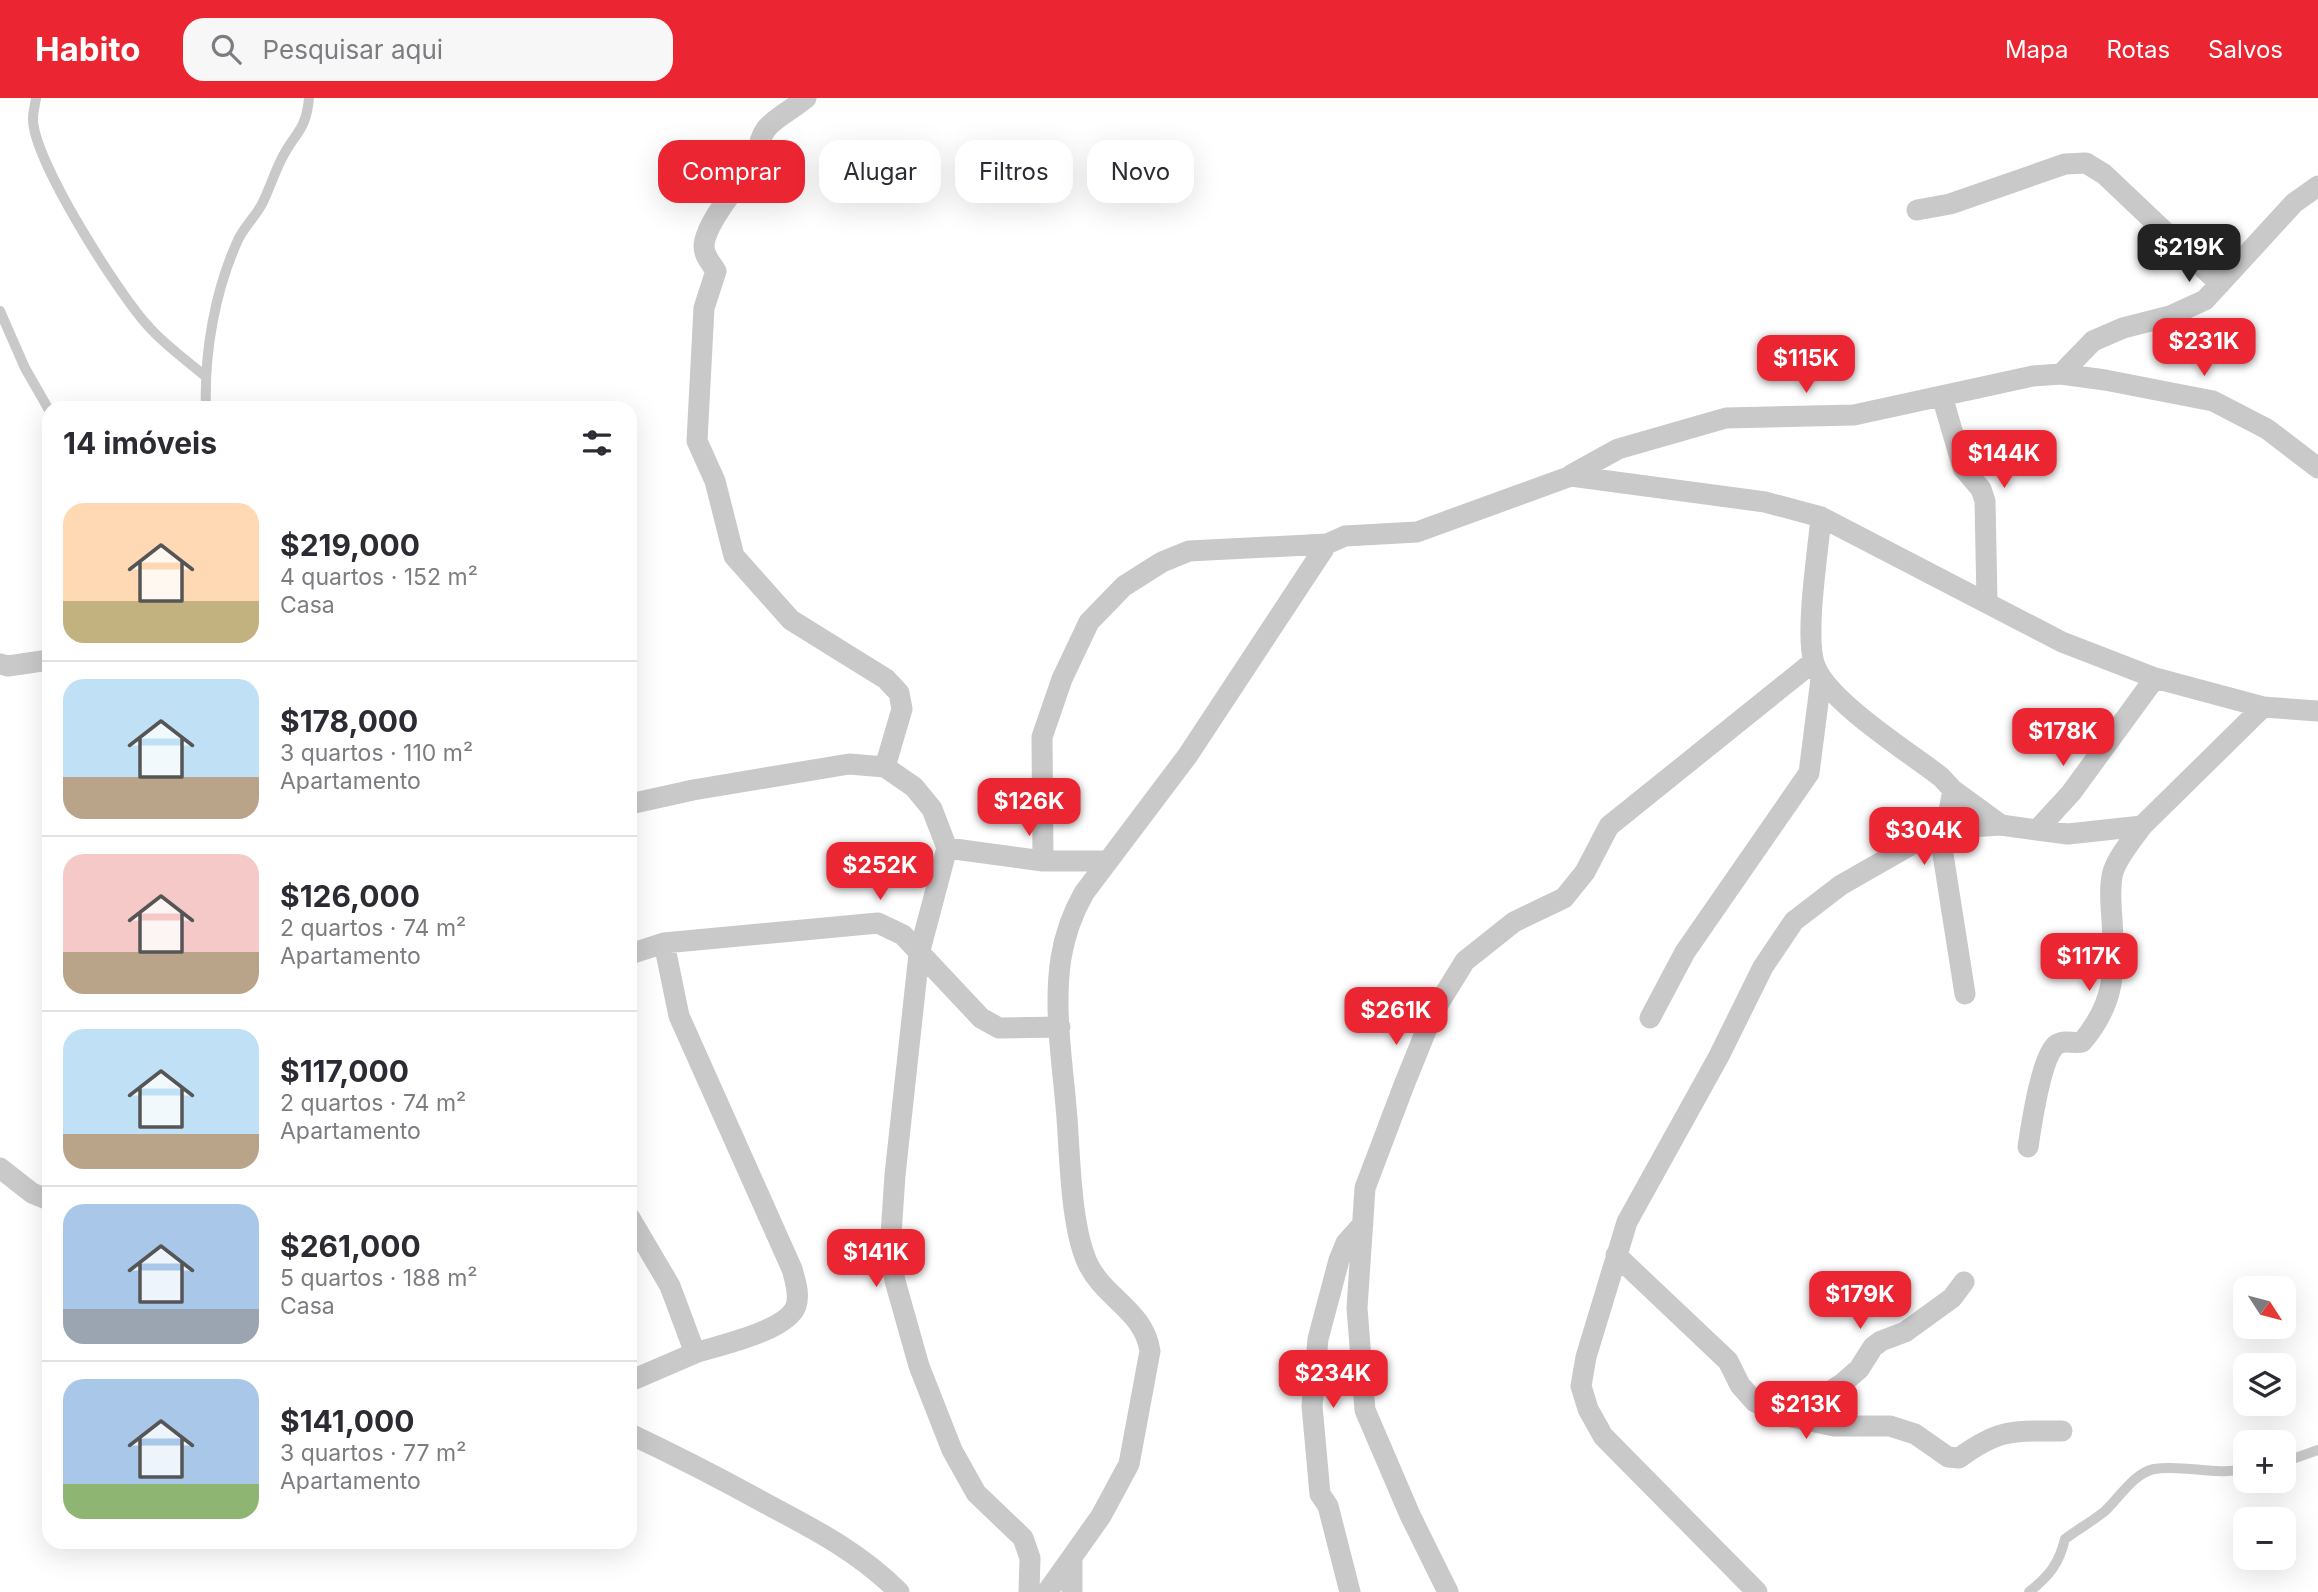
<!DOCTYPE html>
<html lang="pt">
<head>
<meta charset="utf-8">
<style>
  body { margin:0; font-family:Inter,sans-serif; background:#f7f7f7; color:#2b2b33; height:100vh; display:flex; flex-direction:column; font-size:26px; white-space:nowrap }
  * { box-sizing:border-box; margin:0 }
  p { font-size:23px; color:#7c7c81 }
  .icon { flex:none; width:38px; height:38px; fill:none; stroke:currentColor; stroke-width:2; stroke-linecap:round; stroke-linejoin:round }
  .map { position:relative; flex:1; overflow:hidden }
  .side { position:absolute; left:42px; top:303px; width:595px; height:1148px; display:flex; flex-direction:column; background:#fff; border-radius:21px; box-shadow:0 7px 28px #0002 }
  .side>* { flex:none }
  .top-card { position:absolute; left:658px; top:42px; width:665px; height:63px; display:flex; gap:14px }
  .needle { width:46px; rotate:126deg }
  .buttons { position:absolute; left:2233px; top:1178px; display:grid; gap:14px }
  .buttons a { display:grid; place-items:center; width:63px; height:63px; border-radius:14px; background:#fff; box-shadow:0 7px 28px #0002; font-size:35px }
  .price { position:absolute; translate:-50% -60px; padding:0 16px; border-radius:14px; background:#eb2532; color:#fff; font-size:23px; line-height:46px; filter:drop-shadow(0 2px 4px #0008) }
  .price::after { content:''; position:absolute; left:50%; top:42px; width:21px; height:16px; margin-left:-10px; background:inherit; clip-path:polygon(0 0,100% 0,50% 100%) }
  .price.current { background:#222; color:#fff }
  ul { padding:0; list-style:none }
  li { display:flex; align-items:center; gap:21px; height:175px; padding:0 21px }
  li+li { border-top:2px solid #e1e1e2 }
  li span { display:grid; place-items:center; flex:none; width:196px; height:140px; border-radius:21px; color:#555 }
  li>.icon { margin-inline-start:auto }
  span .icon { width:84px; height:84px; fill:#fffc; stroke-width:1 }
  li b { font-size:30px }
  h2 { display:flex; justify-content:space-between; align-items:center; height:84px; padding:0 21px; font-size:30px }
  .chip { padding:0 24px; border-radius:21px; background:#fff; box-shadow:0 7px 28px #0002; font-size:24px; line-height:63px }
  .chip.current { background:#eb2532; color:#fff }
  header { display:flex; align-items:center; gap:42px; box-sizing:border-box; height:98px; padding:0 35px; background:#eb2532; color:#fff }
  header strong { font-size:33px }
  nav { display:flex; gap:38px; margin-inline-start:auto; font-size:24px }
  .search { width:490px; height:63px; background:#f7f7f7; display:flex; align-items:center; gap:18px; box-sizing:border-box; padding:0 24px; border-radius:21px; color:#7c7c81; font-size:26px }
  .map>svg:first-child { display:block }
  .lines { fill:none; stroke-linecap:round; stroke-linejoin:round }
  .lane { stroke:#c9c9c9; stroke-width:10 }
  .street { stroke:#c9c9c9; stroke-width:21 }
</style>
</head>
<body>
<header>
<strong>Habito</strong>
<div class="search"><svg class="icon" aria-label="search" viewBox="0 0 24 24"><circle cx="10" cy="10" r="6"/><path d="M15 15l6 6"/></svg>Pesquisar aqui</div>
<nav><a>Mapa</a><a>Rotas</a><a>Salvos</a></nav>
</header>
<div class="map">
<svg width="2318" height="1494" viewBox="0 0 2318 1494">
  <rect width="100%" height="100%" fill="#fff"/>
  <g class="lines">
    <path class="lane" d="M 36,0 C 35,7 33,14 33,21 C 33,62 119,197 149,229 C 165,247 186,262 205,278
      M 0,213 L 25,270 L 49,312
      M 206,310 C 204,255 215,192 238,142 C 244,129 255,119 262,106 C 269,92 274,76 281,62 C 294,35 306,34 309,0
      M 2284,1364 L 2318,1352
      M 2029,1494 C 2049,1478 2059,1466 2065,1441 C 2078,1431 2093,1423 2105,1413 C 2119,1400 2134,1375 2154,1371 C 2185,1366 2215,1378 2245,1371"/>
    <path class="street" d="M 806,0 C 781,21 756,25 759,60 C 744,80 705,124 704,148 C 704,158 711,165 716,173 L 704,210 L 697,343 L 715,383 L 734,458 L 791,522 L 886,581 L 899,595 L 902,611 L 885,669
      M 1917,112 L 1950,106 L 2065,66 L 2086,65 L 2104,76 L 2220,186
      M 2061,276 L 2093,243 L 2123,230 L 2170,218 L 2205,202 L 2294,105 L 2318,88
      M 1942,298 L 1963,370 L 1981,391 L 1985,403 L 1987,502
      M 1571,377 L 1618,351 L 1726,320 L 1854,317 L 2033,278 L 2061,276 L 2105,282 L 2213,303 L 2267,331 L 2318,370
      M 0,566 L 8,568 L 49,562
      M 1953,692 L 2001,727 L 2037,732 L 2071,695 L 2155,580
      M 630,706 L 693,692 L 849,666 L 885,669 L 914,689 L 932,711 L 947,750 L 919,856 L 895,1077 L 890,1152 L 895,1183 L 919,1268 L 952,1352 L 976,1395 L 1023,1440 L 1030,1460 L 1029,1494
      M 2037,732 L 2068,736 L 2142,728 L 2263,609
      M 947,750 L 1043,763 L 1107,763
      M 1043,763 L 1042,639 L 1062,581 L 1089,524 L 1124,488 L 1162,464 L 1189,453 L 1327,446
      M 664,845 L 679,918 L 792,1171 C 795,1182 800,1196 796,1208 C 787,1233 720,1247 695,1255
      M 630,856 L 664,845 L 878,825 L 903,837 L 981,920 L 999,930 L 1060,929
      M 1965,896 L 1939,731 L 2001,727
      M 1650,920 L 1685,854 L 1809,675 L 1821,581
      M 2028,1049 C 2031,1029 2041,960 2056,947 C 2064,941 2073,946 2082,944 C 2116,904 2115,872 2112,822 C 2111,806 2109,789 2113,774 C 2118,758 2133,741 2142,728
      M 0,1070 L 32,1095 L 49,1102
      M 630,1120 L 670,1188 L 695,1255 L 630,1283
      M 1616,1157 L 1728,1263 L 1740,1287 L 1755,1304 L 1792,1319 L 1834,1328 L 1890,1328 L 1915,1336 L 1948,1359 L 1959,1360 C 2000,1330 2014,1333 2062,1333
      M 1792,1319 L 1843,1285 L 1859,1271 L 1873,1249 L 1881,1243 L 1905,1234 L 1952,1200 L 1964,1184
      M 630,1336 C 679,1359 727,1384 774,1410 C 820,1434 862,1457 899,1494
      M 1047,1494 L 1072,1459
      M 1072,1494 L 1072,1459 L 1101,1418 L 1129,1366 L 1150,1253 C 1144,1213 1106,1201 1089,1168 C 1071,1133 1070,1061 1067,1020 C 1063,968 1053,912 1061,860 C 1065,836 1072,816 1084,795 L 1188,657 L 1327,446 L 1345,438 L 1417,434 L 1571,378 L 1765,404 L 1821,419 L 2062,544 L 2155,580 L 2263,609 L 2318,613
      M 1350,1494 L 1328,1408 L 1320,1396 L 1312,1308 L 1318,1241 L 1339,1162 L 1346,1145 L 1363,1126
      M 1448,1494 L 1410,1417 L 1365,1312 L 1357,1210 L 1365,1090 L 1404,987 L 1434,913 L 1465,863 L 1514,824 L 1564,800 L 1585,774 L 1609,728 L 1813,564
      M 1757,1494 L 1603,1338 L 1588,1311 L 1581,1288 L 1586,1259 L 1627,1124 L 1719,958 L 1763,869 L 1794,823 L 1841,787 L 1939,731 L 1949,713 L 1953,692 L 1941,679 C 1909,654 1825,602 1814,565 C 1805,534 1818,454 1821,419"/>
  </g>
</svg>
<div class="buttons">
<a><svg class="needle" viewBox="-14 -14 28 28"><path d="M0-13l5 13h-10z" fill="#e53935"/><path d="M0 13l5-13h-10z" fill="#7c7c81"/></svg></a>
<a><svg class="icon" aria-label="layers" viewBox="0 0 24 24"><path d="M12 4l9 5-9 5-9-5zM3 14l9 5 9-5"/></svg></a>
<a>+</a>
<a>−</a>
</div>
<b class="price current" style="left:2189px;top:186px">$219K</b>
<b class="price" style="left:2204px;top:280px">$231K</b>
<b class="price" style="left:1806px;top:297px">$115K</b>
<b class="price" style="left:2004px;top:392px">$144K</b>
<b class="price" style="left:2063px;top:670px">$178K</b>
<b class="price" style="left:1029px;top:740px">$126K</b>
<b class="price" style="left:1924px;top:769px">$304K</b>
<b class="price" style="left:880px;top:804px">$252K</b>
<b class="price" style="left:2089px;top:895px">$117K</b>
<b class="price" style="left:1396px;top:949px">$261K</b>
<b class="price" style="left:876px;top:1191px">$141K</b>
<b class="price" style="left:1860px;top:1233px">$179K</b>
<b class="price" style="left:1333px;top:1312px">$234K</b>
<b class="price" style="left:1806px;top:1343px">$213K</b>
<div class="top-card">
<a class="chip current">Comprar</a>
<a class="chip">Alugar</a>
<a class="chip">Filtros</a>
<a class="chip">Novo</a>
</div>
<section class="side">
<h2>14 imóveis<svg class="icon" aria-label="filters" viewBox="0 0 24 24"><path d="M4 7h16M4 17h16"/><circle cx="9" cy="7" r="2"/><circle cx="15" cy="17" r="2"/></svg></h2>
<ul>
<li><span style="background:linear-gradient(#ffd9b3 70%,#c2b280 0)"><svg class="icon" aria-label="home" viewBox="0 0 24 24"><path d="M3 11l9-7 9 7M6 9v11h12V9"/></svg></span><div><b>$219,000</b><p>4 quartos · 152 m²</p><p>Casa</p></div></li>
<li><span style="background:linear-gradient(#bfe0f5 70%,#b9a48a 0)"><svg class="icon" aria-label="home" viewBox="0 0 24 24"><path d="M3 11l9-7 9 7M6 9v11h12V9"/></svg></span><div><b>$178,000</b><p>3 quartos · 110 m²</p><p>Apartamento</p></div></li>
<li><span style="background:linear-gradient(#f6c9c9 70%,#b9a48a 0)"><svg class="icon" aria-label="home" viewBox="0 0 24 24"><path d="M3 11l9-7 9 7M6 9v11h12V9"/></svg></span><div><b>$126,000</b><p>2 quartos · 74 m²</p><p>Apartamento</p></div></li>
<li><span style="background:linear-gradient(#bfe0f5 75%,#b9a48a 0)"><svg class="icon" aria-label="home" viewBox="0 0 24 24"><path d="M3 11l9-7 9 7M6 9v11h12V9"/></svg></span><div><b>$117,000</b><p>2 quartos · 74 m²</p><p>Apartamento</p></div></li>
<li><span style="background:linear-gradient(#a9c7e8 75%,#9aa5b1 0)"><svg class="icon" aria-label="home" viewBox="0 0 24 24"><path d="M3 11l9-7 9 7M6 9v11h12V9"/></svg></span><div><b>$261,000</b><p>5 quartos · 188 m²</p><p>Casa</p></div></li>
<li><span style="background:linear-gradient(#a9c7e8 75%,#8fb573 0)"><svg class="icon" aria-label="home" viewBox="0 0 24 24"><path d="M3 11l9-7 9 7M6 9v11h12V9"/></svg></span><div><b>$141,000</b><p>3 quartos · 77 m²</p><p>Apartamento</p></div></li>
</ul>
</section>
</div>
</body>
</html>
